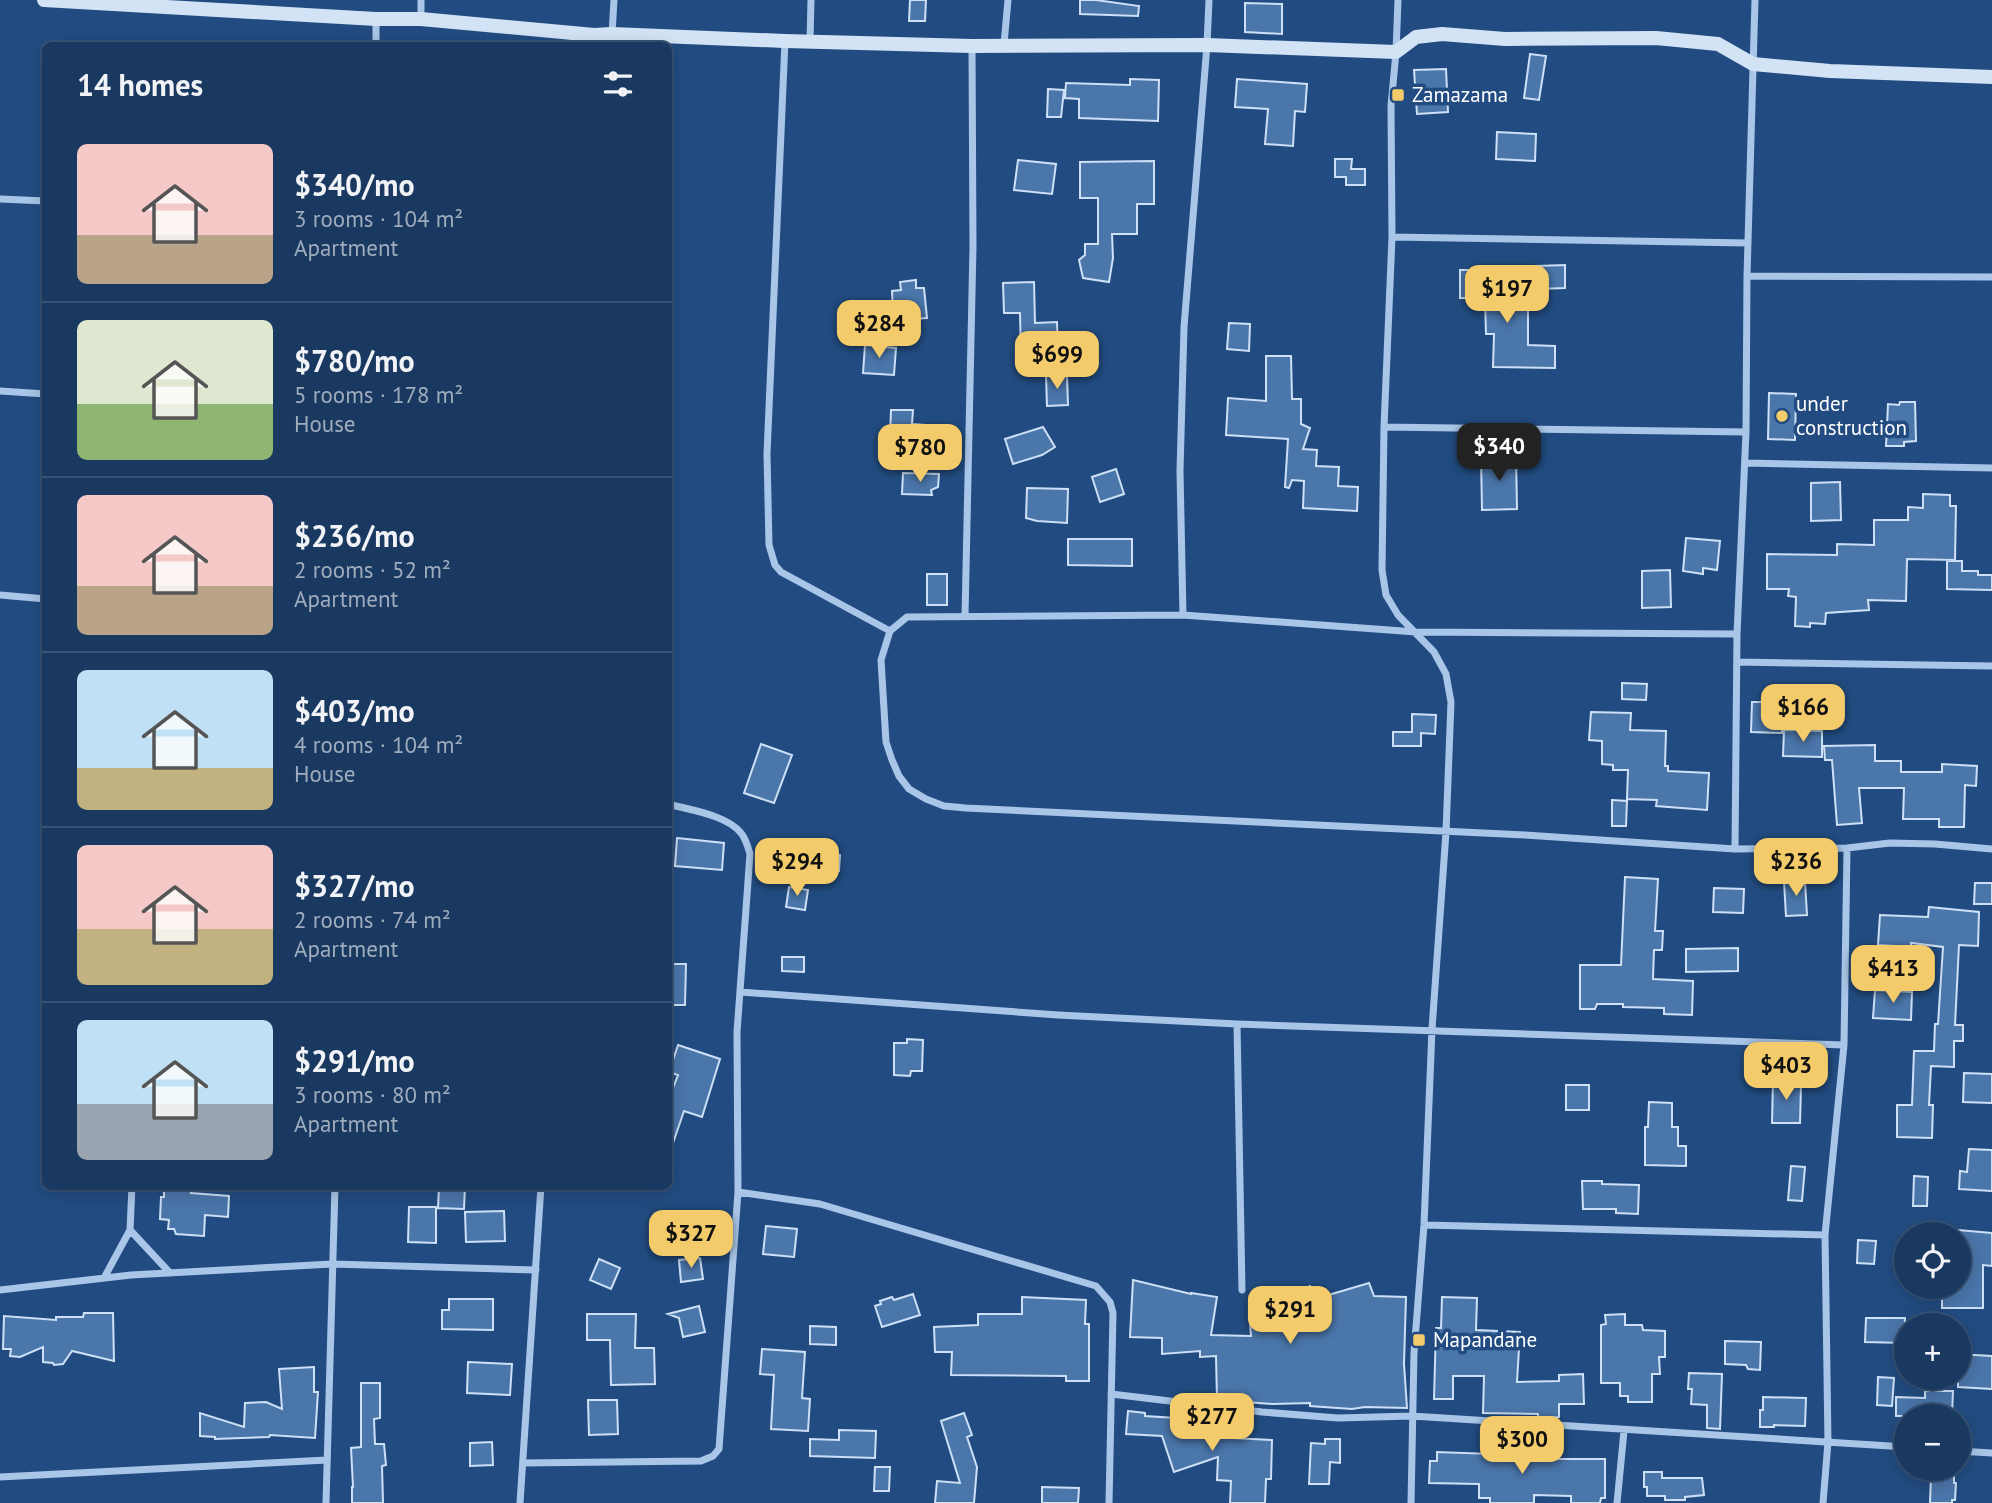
<!DOCTYPE html>
<html lang="en">
<head>
<meta charset="utf-8">
<style>
  body { margin:0; font-family:"PT Sans",sans-serif; background:#234067; color:#f1f3f6; height:100vh; display:flex; flex-direction:column; font-size:26px; white-space:nowrap }
  * { box-sizing:border-box; margin:0 }
  p { font-size:23px; color:#9facbd }
  .icon { flex:none; width:38px; height:38px; fill:none; stroke:currentColor; stroke-width:2; stroke-linecap:round; stroke-linejoin:round }
  .map { position:relative; flex:1; overflow:hidden }
  .drawer { position:absolute; left:42px; top:42px; width:630px; height:1148px; display:flex; flex-direction:column; background:#1a3961; border-radius:10px; box-shadow:0 4px 18px #0003,0 0 0 2px #385376 }
  .drawer>* { flex:none }
  .controls { position:absolute; left:1894px; top:1222px; display:grid; gap:14px }
  .controls a { display:grid; place-items:center; width:77px; height:77px; border-radius:50%; background:#1a3961; box-shadow:0 4px 18px #0003,0 0 0 2px #385376; font-size:35px }
  .price { position:absolute; translate:-50% -60px; padding:0 16px; border-radius:14px; background:#f3cb6b; color:#111; font-size:23px; line-height:46px; filter:drop-shadow(0 2px 4px #0008) }
  .price::after { content:''; position:absolute; left:50%; top:42px; width:21px; height:16px; margin-left:-10px; background:inherit; clip-path:polygon(0 0,100% 0,50% 100%) }
  .price.selected { background:#222; color:#fff }
  ul { padding:0; list-style:none }
  li { display:flex; align-items:center; gap:21px; height:175px; padding:0 35px }
  li+li { border-top:2px solid #385376 }
  li span { display:grid; place-items:center; flex:none; width:196px; height:140px; border-radius:10px; color:#555 }
  li>.icon { margin-inline-start:auto }
  span .icon { width:84px; height:84px; fill:#fffc; stroke-width:1 }
  li b { font-size:30px }
  h2 { display:flex; justify-content:space-between; align-items:center; height:84px; padding:0 35px; font-size:30px }
  .map>svg:first-child { display:block }
  .building { fill:#4b76aa; stroke:#cde0f6; stroke-width:2 }
  .lines { fill:none; stroke-linecap:round; stroke-linejoin:round }
  .street { stroke:#a9c6e8; stroke-width:7 }
  .secondary { stroke:#d3e3f6; stroke-width:14 }
  .poi-dot { fill:#f3cb6b; stroke:#224c81; stroke-width:2.5 }
  .labels { text-anchor:middle; stroke-width:7; stroke-linejoin:round; paint-order:stroke }
  .poi-label { font-size:21px; fill:#fff; stroke:#224c81; text-anchor:start }
</style>
</head>
<body>
<div class="map">
<svg width="1992" height="1503" viewBox="0 0 1992 1503">
  <rect width="100%" height="100%" fill="#224c81"/>
  <path class="building" d="M 910,0 L 926,0 L 925,21 L 909,21 Z
    M 1080,0 L 1096,0 L 1139,6 L 1138,16 L 1080,14 Z
    M 1245,3 L 1282,4 L 1282,34 L 1245,32 Z
    M 1530,54 L 1546,56 L 1539,100 L 1524,98 Z
    M 1446,69 L 1448,112 L 1417,114 L 1414,70 Z
    M 1130,79 L 1159,80 L 1158,121 L 1079,118 L 1079,99 L 1065,98 L 1066,83 L 1130,85 Z
    M 1237,79 L 1307,84 L 1305,112 L 1295,111 L 1293,146 L 1265,144 L 1268,109 L 1235,107 Z
    M 1048,89 L 1064,90 L 1061,117 L 1047,117 Z
    M 1497,132 L 1536,134 L 1535,161 L 1496,159 Z
    M 1335,159 L 1352,159 L 1351,169 L 1365,169 L 1365,185 L 1346,185 L 1346,177 L 1335,177 Z
    M 1018,160 L 1056,164 L 1052,194 L 1014,190 Z
    M 1154,161 L 1154,204 L 1137,204 L 1137,234 L 1112,234 L 1113,258 L 1109,282 L 1083,278 L 1079,260 L 1085,255 L 1085,244 L 1098,244 L 1098,198 L 1080,198 L 1080,162 Z
    M 1565,265 L 1565,288 L 1538,289 L 1537,266 Z
    M 1460,270 L 1487,270 L 1488,297 L 1528,296 L 1528,345 L 1555,346 L 1555,368 L 1493,367 L 1494,334 L 1486,334 L 1485,298 L 1460,298 Z
    M 916,280 L 916,288 L 924,288 L 927,318 L 896,320 L 893,314 L 892,291 L 901,290 L 900,282 Z
    M 1034,282 L 1035,323 L 1057,322 L 1058,357 L 1021,358 L 1020,313 L 1004,313 L 1003,283 Z
    M 1229,323 L 1250,324 L 1249,351 L 1227,349 Z
    M 865,345 L 896,348 L 894,375 L 863,373 Z
    M 1266,356 L 1291,356 L 1292,399 L 1301,399 L 1301,424 L 1310,428 L 1303,449 L 1317,450 L 1316,466 L 1339,467 L 1338,486 L 1358,487 L 1357,511 L 1303,508 L 1304,481 L 1292,480 L 1289,488 L 1285,487 L 1288,439 L 1226,435 L 1228,398 L 1266,401 Z
    M 1046,376 L 1067,376 L 1068,405 L 1047,406 Z
    M 1769,393 L 1796,394 L 1795,440 L 1768,439 Z
    M 1900,402 L 1915,402 L 1916,441 L 1904,442 L 1904,446 L 1886,446 L 1888,404 L 1899,405 Z
    M 891,410 L 913,410 L 912,424 L 939,426 L 943,440 L 890,437 Z
    M 1043,427 L 1055,447 L 1042,455 L 1013,464 L 1005,439 Z
    M 1516,456 L 1517,509 L 1482,510 L 1481,457 Z
    M 1116,469 L 1124,494 L 1100,502 L 1092,477 Z
    M 903,473 L 939,474 L 938,487 L 931,490 L 932,495 L 902,494 Z
    M 1840,482 L 1841,520 L 1811,521 L 1811,483 Z
    M 1027,488 L 1068,489 L 1067,523 L 1037,521 L 1026,518 Z
    M 1923,494 L 1950,495 L 1950,506 L 1956,506 L 1955,560 L 1907,559 L 1906,601 L 1868,600 L 1869,610 L 1826,613 L 1825,624 L 1810,623 L 1810,627 L 1795,626 L 1796,597 L 1788,596 L 1789,589 L 1767,589 L 1767,554 L 1837,555 L 1837,544 L 1874,545 L 1874,520 L 1908,520 L 1908,507 L 1923,508 Z
    M 1686,538 L 1720,541 L 1717,570 L 1703,568 L 1703,574 L 1683,571 Z
    M 1068,539 L 1132,539 L 1132,566 L 1068,565 Z
    M 1947,561 L 1962,561 L 1962,571 L 1978,571 L 1978,575 L 1992,575 L 1992,590 L 1947,589 Z
    M 1670,570 L 1671,607 L 1642,608 L 1642,571 Z
    M 927,574 L 947,574 L 947,605 L 927,605 Z
    M 1622,683 L 1647,684 L 1646,700 L 1622,699 Z
    M 1752,702 L 1782,702 L 1782,733 L 1751,732 Z
    M 1591,712 L 1631,713 L 1630,730 L 1666,731 L 1665,766 L 1668,766 L 1668,771 L 1709,773 L 1707,810 L 1656,806 L 1657,800 L 1627,799 L 1628,770 L 1613,770 L 1613,765 L 1602,764 L 1602,741 L 1589,740 Z
    M 1412,714 L 1436,715 L 1435,734 L 1421,733 L 1421,746 L 1393,746 L 1393,732 L 1412,732 Z
    M 1784,730 L 1822,731 L 1822,757 L 1783,756 Z
    M 761,744 L 792,755 L 774,803 L 744,793 Z
    M 1875,745 L 1875,761 L 1901,761 L 1901,772 L 1942,772 L 1942,764 L 1977,766 L 1976,786 L 1965,785 L 1964,827 L 1939,827 L 1939,819 L 1903,819 L 1904,788 L 1859,788 L 1862,823 L 1837,825 L 1832,760 L 1825,760 L 1824,746 Z
    M 1612,800 L 1627,801 L 1626,826 L 1612,826 Z
    M 677,838 L 724,843 L 722,870 L 675,866 Z
    M 822,854 L 840,855 L 839,871 L 821,870 Z
    M 1625,877 L 1658,879 L 1655,931 L 1663,931 L 1662,950 L 1654,950 L 1653,979 L 1693,981 L 1692,1015 L 1664,1014 L 1664,1008 L 1623,1007 L 1623,1004 L 1597,1004 L 1595,1009 L 1580,1009 L 1580,965 L 1621,965 Z
    M 1805,881 L 1807,915 L 1786,916 L 1784,882 Z
    M 1975,883 L 1992,883 L 1992,904 L 1974,904 Z
    M 789,887 L 808,890 L 805,910 L 786,907 Z
    M 1714,888 L 1744,889 L 1743,913 L 1713,912 Z
    M 1929,907 L 1979,912 L 1978,946 L 1959,945 L 1955,1025 L 1963,1025 L 1963,1041 L 1954,1041 L 1954,1067 L 1931,1066 L 1929,1105 L 1933,1105 L 1932,1138 L 1897,1137 L 1897,1105 L 1912,1105 L 1914,1051 L 1934,1051 L 1935,1024 L 1938,1024 L 1943,947 L 1911,943 L 1911,947 L 1878,945 L 1880,915 L 1928,917 Z
    M 1738,948 L 1738,971 L 1686,972 L 1686,949 Z
    M 782,957 L 804,957 L 804,972 L 782,971 Z
    M 668,964 L 686,964 L 685,1005 L 668,1005 Z
    M 1875,990 L 1912,992 L 1911,1020 L 1873,1018 Z
    M 907,1039 L 923,1040 L 922,1071 L 911,1071 L 910,1076 L 894,1075 L 894,1043 L 907,1043 Z
    M 678,1045 L 720,1059 L 702,1117 L 684,1111 L 671,1149 L 668,1149 L 668,1101 L 678,1075 L 669,1072 Z
    M 1964,1073 L 1992,1074 L 1992,1103 L 1963,1102 Z
    M 1773,1079 L 1791,1079 L 1793,1086 L 1801,1086 L 1800,1123 L 1772,1123 Z
    M 1566,1085 L 1589,1085 L 1589,1110 L 1566,1110 Z
    M 1649,1102 L 1672,1103 L 1672,1127 L 1678,1127 L 1678,1146 L 1686,1146 L 1686,1166 L 1645,1165 L 1645,1127 L 1648,1127 Z
    M 1969,1149 L 1992,1150 L 1992,1191 L 1959,1189 L 1960,1171 L 1967,1172 Z
    M 1791,1166 L 1805,1167 L 1802,1201 L 1788,1200 Z
    M 1914,1176 L 1928,1177 L 1927,1206 L 1913,1206 Z
    M 1582,1181 L 1602,1181 L 1602,1184 L 1639,1185 L 1638,1214 L 1616,1213 L 1616,1209 L 1583,1209 Z
    M 164,1186 L 191,1186 L 191,1193 L 229,1196 L 228,1217 L 205,1215 L 204,1236 L 176,1234 L 174,1229 L 168,1229 L 169,1220 L 160,1219 L 161,1197 L 164,1197 Z
    M 439,1186 L 465,1186 L 464,1209 L 438,1208 Z
    M 409,1207 L 436,1207 L 436,1243 L 408,1242 Z
    M 504,1211 L 505,1241 L 466,1242 L 465,1212 Z
    M 766,1226 L 797,1229 L 794,1257 L 763,1254 Z
    M 1958,1230 L 1992,1233 L 1992,1266 L 1983,1265 L 1983,1308 L 1942,1308 L 1942,1288 L 1958,1286 Z
    M 1858,1240 L 1876,1241 L 1874,1264 L 1857,1263 Z
    M 700,1258 L 703,1279 L 681,1282 L 679,1260 Z
    M 599,1259 L 620,1268 L 611,1289 L 590,1280 Z
    M 1133,1280 L 1191,1294 L 1191,1293 L 1217,1297 L 1211,1335 L 1251,1336 L 1250,1323 L 1277,1320 L 1270,1302 L 1310,1286 L 1315,1299 L 1369,1283 L 1374,1296 L 1406,1297 L 1404,1364 L 1407,1408 L 1365,1407 L 1352,1409 L 1310,1406 L 1310,1403 L 1273,1404 L 1217,1400 L 1216,1356 L 1200,1357 L 1200,1351 L 1162,1354 L 1162,1338 L 1130,1337 Z
    M 913,1294 L 920,1315 L 882,1327 L 875,1306 L 881,1304 L 880,1301 L 892,1297 L 894,1300 Z
    M 1022,1297 L 1086,1300 L 1085,1324 L 1089,1324 L 1089,1381 L 1066,1381 L 1066,1376 L 951,1375 L 952,1352 L 935,1352 L 934,1327 L 978,1325 L 978,1314 L 1022,1314 Z
    M 1442,1297 L 1477,1298 L 1476,1330 L 1520,1332 L 1517,1382 L 1559,1381 L 1559,1375 L 1583,1374 L 1584,1404 L 1559,1404 L 1559,1417 L 1538,1418 L 1538,1414 L 1483,1413 L 1484,1376 L 1453,1376 L 1453,1399 L 1434,1399 L 1436,1328 L 1441,1328 Z
    M 449,1299 L 493,1299 L 493,1330 L 442,1329 L 442,1310 L 449,1310 Z
    M 699,1306 L 705,1332 L 683,1337 L 679,1318 L 668,1314 Z
    M 84,1313 L 113,1313 L 114,1361 L 72,1351 L 63,1364 L 54,1365 L 53,1363 L 43,1362 L 43,1347 L 20,1357 L 10,1356 L 11,1349 L 3,1349 L 4,1316 L 56,1320 L 56,1317 L 83,1317 Z
    M 587,1314 L 636,1314 L 635,1348 L 654,1348 L 655,1384 L 611,1385 L 610,1340 L 587,1340 Z
    M 1625,1314 L 1625,1325 L 1642,1325 L 1643,1330 L 1665,1331 L 1665,1357 L 1659,1357 L 1660,1374 L 1652,1374 L 1652,1402 L 1628,1402 L 1628,1396 L 1620,1396 L 1620,1383 L 1601,1383 L 1601,1325 L 1606,1324 L 1605,1315 Z
    M 1866,1318 L 1905,1318 L 1904,1343 L 1865,1342 Z
    M 810,1326 L 836,1327 L 836,1345 L 810,1344 Z
    M 1725,1341 L 1761,1342 L 1760,1370 L 1748,1369 L 1746,1365 L 1725,1364 Z
    M 762,1349 L 805,1352 L 802,1398 L 810,1399 L 808,1431 L 771,1429 L 774,1375 L 760,1374 Z
    M 1958,1354 L 1992,1356 L 1992,1389 L 1958,1387 Z
    M 468,1362 L 512,1364 L 510,1395 L 467,1393 Z
    M 314,1367 L 314,1392 L 318,1392 L 315,1438 L 270,1435 L 269,1437 L 215,1439 L 215,1437 L 200,1436 L 200,1413 L 244,1427 L 245,1403 L 266,1402 L 282,1409 L 279,1369 Z
    M 1689,1373 L 1722,1374 L 1720,1429 L 1707,1428 L 1707,1405 L 1691,1404 L 1692,1389 L 1688,1389 Z
    M 1878,1377 L 1894,1378 L 1892,1406 L 1877,1405 Z
    M 361,1383 L 380,1383 L 380,1418 L 374,1419 L 375,1444 L 384,1444 L 386,1465 L 382,1466 L 383,1503 L 352,1503 L 352,1487 L 353,1487 L 351,1448 L 361,1447 Z
    M 1925,1391 L 1953,1391 L 1952,1416 L 1896,1416 L 1896,1397 L 1925,1398 Z
    M 1763,1397 L 1806,1398 L 1805,1426 L 1774,1425 L 1774,1427 L 1760,1427 L 1760,1410 L 1763,1410 Z
    M 588,1400 L 617,1400 L 618,1434 L 589,1435 Z
    M 1128,1411 L 1145,1413 L 1145,1416 L 1176,1418 L 1176,1421 L 1213,1423 L 1212,1437 L 1272,1440 L 1271,1479 L 1266,1479 L 1265,1503 L 1230,1503 L 1231,1481 L 1217,1480 L 1218,1457 L 1174,1472 L 1162,1436 L 1126,1434 Z
    M 964,1413 L 972,1435 L 967,1437 L 977,1467 L 974,1503 L 935,1503 L 937,1481 L 960,1483 L 941,1421 Z
    M 839,1430 L 876,1431 L 875,1458 L 810,1456 L 810,1439 L 839,1440 Z
    M 1325,1439 L 1340,1439 L 1340,1463 L 1330,1462 L 1329,1484 L 1309,1484 L 1311,1443 L 1325,1444 Z
    M 492,1442 L 493,1465 L 470,1466 L 470,1443 Z
    M 1491,1451 L 1520,1452 L 1520,1459 L 1605,1459 L 1605,1498 L 1601,1498 L 1600,1503 L 1571,1503 L 1571,1496 L 1534,1495 L 1534,1503 L 1490,1503 L 1490,1498 L 1479,1498 L 1479,1484 L 1429,1483 L 1430,1461 L 1437,1461 L 1437,1452 L 1491,1454 Z
    M 875,1467 L 890,1467 L 889,1491 L 874,1491 Z
    M 1644,1472 L 1662,1472 L 1662,1478 L 1702,1478 L 1704,1495 L 1685,1497 L 1685,1500 L 1665,1500 L 1665,1496 L 1647,1496 L 1647,1487 L 1644,1487 Z
    M 1931,1475 L 1954,1476 L 1954,1483 L 1956,1483 L 1955,1500 L 1952,1500 L 1952,1503 L 1930,1503 Z
    M 1042,1487 L 1079,1488 L 1078,1503 L 1042,1503 Z"/>
  <g class="lines">
    <path class="street" d="M 1398,0 L 1396,52 L 1391,106 L 1392,237 L 1384,427 L 1382,570 L 1386,595 L 1398,615 L 1434,652 L 1446,674 L 1451,702 L 1446,832 L 1432,1029 L 1424,1225 L 1414,1353 L 1411,1503
      M 421,19 L 421,0
      M 376,20 L 376,46
      M 612,34 L 614,0
      M 785,41 L 767,454 L 769,545 L 775,565 L 781,572 L 890,631
      M 810,41 L 811,0
      M 1004,44 L 1008,0
      M 0,199 L 46,201
      M 1392,237 L 1748,243
      M 1747,276 L 1992,277
      M 0,391 L 46,394
      M 1384,427 L 1746,432
      M 1745,463 L 1992,468
      M 0,595 L 46,599
      M 1183,615 L 1180,471 L 1184,327 L 1207,45 L 1209,0
      M 965,616 L 973,247 L 972,46
      M 1737,634 L 1416,632 L 1183,615 L 907,617 L 890,631 L 881,660 L 886,742 L 892,760 L 899,776 L 909,789 L 926,799 L 944,806 L 966,808 L 1525,835 L 1735,849 L 1847,848 L 1890,843 L 1935,844 L 1992,849
      M 1737,662 L 1992,666
      M 1735,849 L 1737,634 L 1746,432 L 1747,276 L 1755,0
      M 740,992 L 1058,1015 L 1237,1024 L 1844,1045
      M 1237,1024 L 1242,1290
      M 738,1192 L 820,1204 L 1096,1286 L 1110,1302 L 1113,1313 L 1109,1503
      M 1424,1225 L 1825,1235
      M 130,1230 L 170,1273
      M 104,1278 L 130,1230 L 132,1186
      M 0,1290 L 131,1275 L 332,1264 L 536,1270
      M 1111,1394 L 1262,1412 L 1338,1418 L 1412,1416 L 1906,1447
      M 1958,1451 L 1992,1453
      M 523,1463 L 701,1461 L 713,1456 L 719,1449 L 738,1192 L 737,1032 L 750,854 C 748,847 746,839 741,833 C 727,815 690,810 668,804
      M 0,1477 L 327,1460
      M 326,1503 L 335,1186
      M 520,1503 L 541,1186
      M 1617,1503 L 1624,1431
      M 1823,1503 L 1828,1442 L 1825,1235 L 1844,1045 L 1847,848"/>
    <path class="secondary" d="M 44,0 L 376,19 L 421,19 L 594,35 L 612,34 L 785,41 L 972,46 L 1207,45 L 1396,52 L 1416,37 L 1442,34 L 1505,39 L 1656,38 L 1718,44 L 1753,64 L 1830,71 L 1992,77"/>
  </g>
  <g class="poi-dot">
    <rect x="1391" y="88" width="14" height="14" rx="3.5"/>
    <circle cx="1782" cy="416" r="7"/>
    <rect x="1412" y="1333" width="14" height="14" rx="3.5"/>
  </g>
  <g class="labels">
    <g class="poi-label">
      <text x="1412" y="102">Zamazama</text>
      <text x="1796" y="411">under<tspan x="1796" dy="24">construction</tspan></text>
      <text x="1433" y="1347">Mapandane</text>
    </g>
  </g>
</svg>
<div class="controls">
<a><svg class="icon" aria-label="locate" viewBox="0 0 24 24"><circle cx="12" cy="12" r="6"/><path d="M12 2v4M12 18v4M2 12h4M18 12h4"/></svg></a>
<a>+</a>
<a>−</a>
</div>
<b class="price" style="left:1507px;top:325px">$197</b>
<b class="price" style="left:879px;top:360px">$284</b>
<b class="price" style="left:1057px;top:391px">$699</b>
<b class="price selected" style="left:1499px;top:483px">$340</b>
<b class="price" style="left:920px;top:484px">$780</b>
<b class="price" style="left:1803px;top:744px">$166</b>
<b class="price" style="left:797px;top:898px">$294</b>
<b class="price" style="left:1796px;top:898px">$236</b>
<b class="price" style="left:1893px;top:1005px">$413</b>
<b class="price" style="left:1786px;top:1102px">$403</b>
<b class="price" style="left:691px;top:1270px">$327</b>
<b class="price" style="left:1290px;top:1346px">$291</b>
<b class="price" style="left:1212px;top:1453px">$277</b>
<b class="price" style="left:1522px;top:1476px">$300</b>
<section class="drawer">
<h2>14 homes<svg class="icon" aria-label="filters" viewBox="0 0 24 24"><path d="M4 7h16M4 17h16"/><circle cx="9" cy="7" r="2"/><circle cx="15" cy="17" r="2"/></svg></h2>
<ul>
<li><span style="background:linear-gradient(#f6c9c9 65%,#b9a48a 0)"><svg class="icon" aria-label="home" viewBox="0 0 24 24"><path d="M3 11l9-7 9 7M6 9v11h12V9"/></svg></span><div><b>$340/mo</b><p>3 rooms · 104 m²</p><p>Apartment</p></div></li>
<li><span style="background:linear-gradient(#dfe7d0 60%,#8fb573 0)"><svg class="icon" aria-label="home" viewBox="0 0 24 24"><path d="M3 11l9-7 9 7M6 9v11h12V9"/></svg></span><div><b>$780/mo</b><p>5 rooms · 178 m²</p><p>House</p></div></li>
<li><span style="background:linear-gradient(#f6c9c9 65%,#b9a48a 0)"><svg class="icon" aria-label="home" viewBox="0 0 24 24"><path d="M3 11l9-7 9 7M6 9v11h12V9"/></svg></span><div><b>$236/mo</b><p>2 rooms · 52 m²</p><p>Apartment</p></div></li>
<li><span style="background:linear-gradient(#bfe0f5 70%,#c2b280 0)"><svg class="icon" aria-label="home" viewBox="0 0 24 24"><path d="M3 11l9-7 9 7M6 9v11h12V9"/></svg></span><div><b>$403/mo</b><p>4 rooms · 104 m²</p><p>House</p></div></li>
<li><span style="background:linear-gradient(#f6c9c9 60%,#c2b280 0)"><svg class="icon" aria-label="home" viewBox="0 0 24 24"><path d="M3 11l9-7 9 7M6 9v11h12V9"/></svg></span><div><b>$327/mo</b><p>2 rooms · 74 m²</p><p>Apartment</p></div></li>
<li><span style="background:linear-gradient(#bfe0f5 60%,#9aa5b1 0)"><svg class="icon" aria-label="home" viewBox="0 0 24 24"><path d="M3 11l9-7 9 7M6 9v11h12V9"/></svg></span><div><b>$291/mo</b><p>3 rooms · 80 m²</p><p>Apartment</p></div></li>
</ul>
</section>
</div>
</body>
</html>
